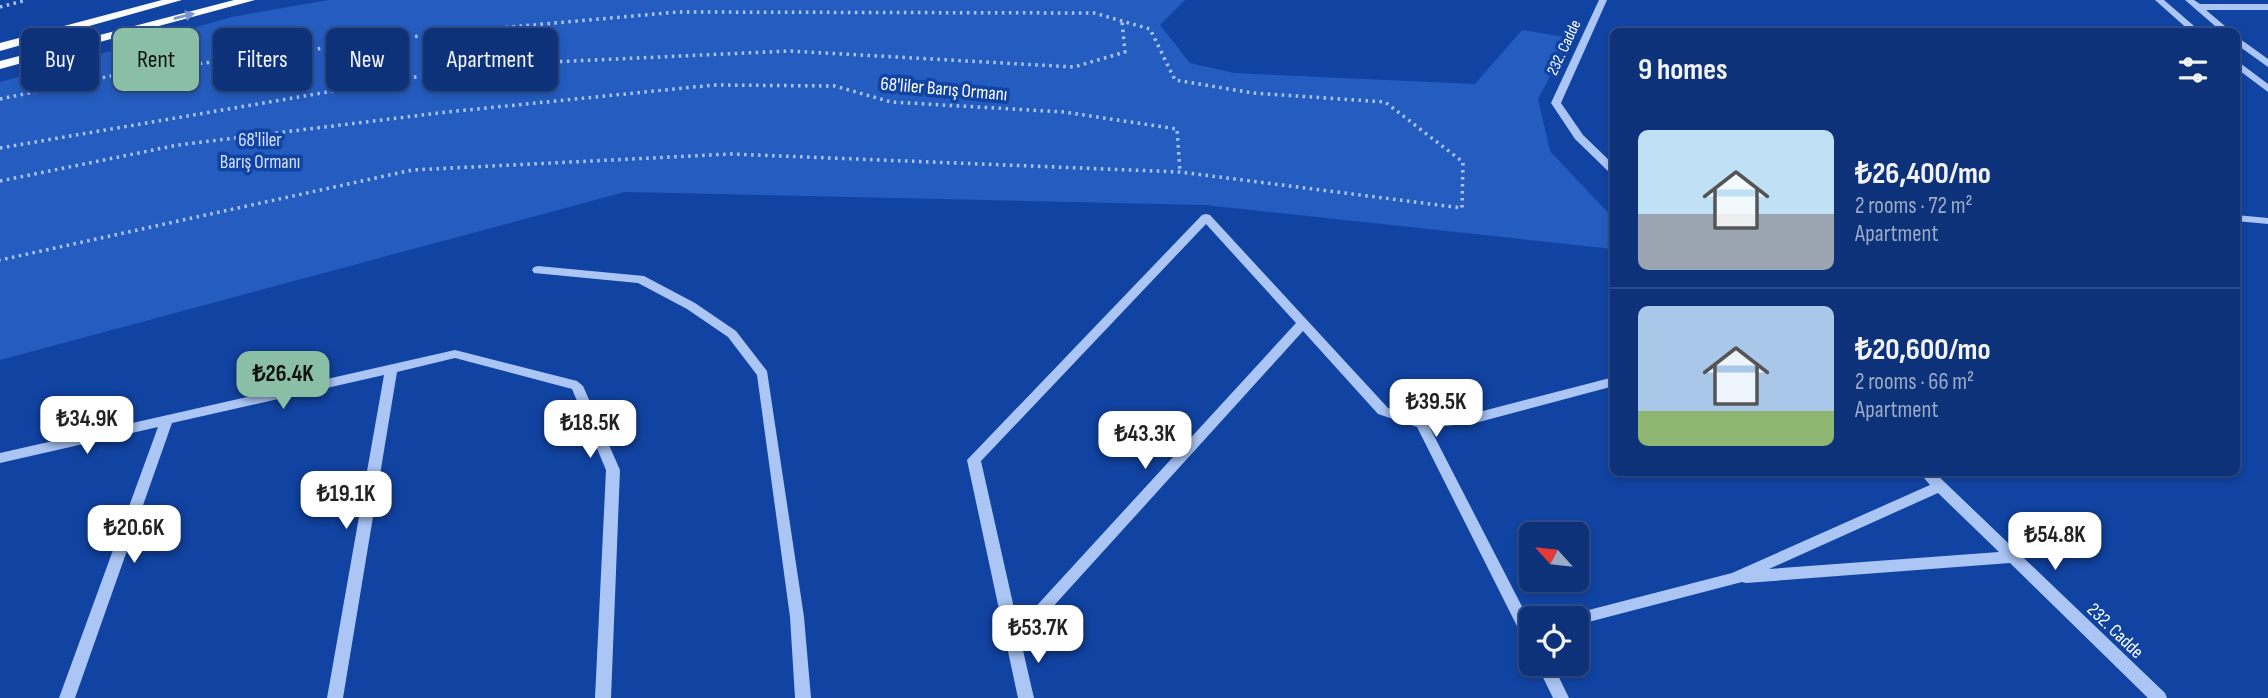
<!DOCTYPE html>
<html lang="en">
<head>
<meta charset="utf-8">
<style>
  body { margin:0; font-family:"Sofia Sans Condensed",sans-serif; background:#1b3e81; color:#f1f3f6; height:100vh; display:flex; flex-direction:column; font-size:26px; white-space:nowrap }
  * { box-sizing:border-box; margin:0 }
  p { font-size:23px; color:#9aaac7 }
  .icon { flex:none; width:38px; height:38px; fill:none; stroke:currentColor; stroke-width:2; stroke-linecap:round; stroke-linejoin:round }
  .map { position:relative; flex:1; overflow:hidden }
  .side { position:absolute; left:1610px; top:28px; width:630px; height:448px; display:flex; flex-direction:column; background:#0d327a; border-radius:10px; box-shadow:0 4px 10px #0003,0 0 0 2px #2d4d8b }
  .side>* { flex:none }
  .hud { position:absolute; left:21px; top:28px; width:665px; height:63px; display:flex; gap:14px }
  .needle { width:46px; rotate:297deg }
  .tools { position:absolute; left:1519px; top:522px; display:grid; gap:14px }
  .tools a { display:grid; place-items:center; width:70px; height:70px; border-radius:10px; background:#0d327a; box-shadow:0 4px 10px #0003,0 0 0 2px #2d4d8b; font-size:35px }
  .price { position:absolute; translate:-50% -60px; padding:0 16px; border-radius:14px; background:#fff; color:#222; font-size:23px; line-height:46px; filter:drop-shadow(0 2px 4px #0008) }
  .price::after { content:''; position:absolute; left:50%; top:42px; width:21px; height:16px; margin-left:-10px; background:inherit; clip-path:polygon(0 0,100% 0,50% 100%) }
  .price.active { background:#8abfa5; color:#111 }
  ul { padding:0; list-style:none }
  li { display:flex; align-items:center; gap:21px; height:175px; padding:0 28px }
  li+li { border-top:2px solid #2d4d8b }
  li span { display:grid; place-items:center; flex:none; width:196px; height:140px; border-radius:10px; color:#555 }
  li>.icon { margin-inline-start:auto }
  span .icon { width:84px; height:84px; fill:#fffc; stroke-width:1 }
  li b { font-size:30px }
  h2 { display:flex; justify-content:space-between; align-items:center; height:84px; padding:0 28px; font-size:30px }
  .tag { padding:0 24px; border-radius:10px; background:#0d327a; box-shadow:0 4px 10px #0003,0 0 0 2px #2d4d8b; font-size:24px; line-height:63px }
  .tag.active { background:#8abfa5; color:#111 }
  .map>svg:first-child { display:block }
  .green { fill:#245cc0 }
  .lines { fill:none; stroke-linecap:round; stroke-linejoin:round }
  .path { stroke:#abc6f5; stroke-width:3.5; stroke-dasharray:2.5 4.5; stroke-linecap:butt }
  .minor { fill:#abc6f5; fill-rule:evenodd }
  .major { fill:#f9fbff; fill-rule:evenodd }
  .oneway { fill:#7996cc }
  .labels { text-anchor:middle; stroke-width:7; stroke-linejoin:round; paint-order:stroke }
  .far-street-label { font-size:16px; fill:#fff; stroke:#1143a2 }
  .street-label { font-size:19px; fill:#fff; stroke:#1143a2 }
  .park-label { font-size:19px; fill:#d4e3fe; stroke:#1143a2 }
</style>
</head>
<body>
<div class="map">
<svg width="2268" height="698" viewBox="0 0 2268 698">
  <rect width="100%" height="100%" fill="#1143a2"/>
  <path class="green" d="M 328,0 L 1185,0 L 1160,25 L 1190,63 L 1234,73 L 1475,84 L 1522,30 L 1570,38 L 1538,99 L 1550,151 L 1613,218 L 1613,249 L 1205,205 L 625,192 L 0,360 L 0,82 L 232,17 Z"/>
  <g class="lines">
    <path class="path" d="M 0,7 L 27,0
      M 0,99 L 125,73 L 444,33 L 677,12 L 1094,13 L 1150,29 L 1175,80 L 1253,93 L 1385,102 L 1463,162 L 1462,208 L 1180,172 L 731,154 L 412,170 L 0,260
      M 0,148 L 486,65 L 789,51 L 1074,67 L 1125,52 L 1122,21
      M 0,181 L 178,145 L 447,112 L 714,85 L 835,86 L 891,102 L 1064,112 L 1177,129 L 1180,172"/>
    <path class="minor" d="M 1599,0 L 1607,0 L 1561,103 L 1583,135 L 1614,165 L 1614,174 L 1610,173 L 1575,139 L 1551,103 Z
      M 2155,0 L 2164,0 L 2201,32 L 2191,32 Z
      M 2185,0 L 2194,0 L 2200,4 L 2268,4 L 2268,10 L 2206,10 L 2232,32 L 2222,32 Z
      M 2236,36 L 2268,59 L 2268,67 L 2236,44 Z
      M 2236,60 L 2268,84 L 2268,92 L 2236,68 Z
      M 1206,214 L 1210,215 L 1388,408 L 1422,419 L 1479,412 L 1614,377 L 1614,386 L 1479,422 L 1430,428 L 1531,624 L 1531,645 L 1526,644 L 1417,427 L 1378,414 L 1303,331 L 1021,642 L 1034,698 L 1018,698 L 967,460 L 1202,215 ZM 1206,224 L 1296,323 L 1018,626 L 981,461 Z
      M 2236,215 L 2268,218 L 2268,224 L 2236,221 Z
      M 538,266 L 644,276 L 695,303 L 736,331 L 767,371 L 804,617 L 811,698 L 795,698 L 790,617 L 757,375 L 728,337 L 687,309 L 638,283 L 534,273 L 532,270 L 534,267 Z
      M 455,350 L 577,381 L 583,386 L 620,470 L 611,698 L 595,698 L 606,470 L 572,389 L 455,358 L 397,372 L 343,698 L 327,698 L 384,375 L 172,423 L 75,698 L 59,698 L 158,427 L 0,463 L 0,453 Z
      M 1919,472 L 1934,472 L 2165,693 L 2167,698 L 2148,698 L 2010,563 L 1746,583 L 1742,582 L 1577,625 L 1577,618 L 1570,618 L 1572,614 L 1577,613 L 1732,573 L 1930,485 ZM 1938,493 L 1999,552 L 1769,569 Z
      M 1536,663 L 1552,663 L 1569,698 L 1553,698 Z"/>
    <path class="major" d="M 162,0 L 182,0 L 0,51 L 0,43 Z
      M 234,0 L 255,0 L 0,69 L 0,61 Z"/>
  </g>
  <defs><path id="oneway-solid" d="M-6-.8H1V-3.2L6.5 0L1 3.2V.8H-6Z" transform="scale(1.75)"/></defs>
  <use class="oneway" href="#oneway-solid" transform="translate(184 16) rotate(-14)"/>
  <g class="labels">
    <g class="far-street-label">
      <text transform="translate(1563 47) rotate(-65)" y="6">232. Cadde</text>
    </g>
    <g class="street-label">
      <text transform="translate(944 88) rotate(5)" y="7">68'liler Barış Ormanı</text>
      <text transform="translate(2116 630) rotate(44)" y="7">232. Cadde</text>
    </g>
    <g class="park-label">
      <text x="260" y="146">68'liler<tspan x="260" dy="22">Barış Ormanı</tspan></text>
    </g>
  </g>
</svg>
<div class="tools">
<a><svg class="needle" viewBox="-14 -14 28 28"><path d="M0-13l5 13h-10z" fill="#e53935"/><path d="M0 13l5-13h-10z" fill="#9aaac7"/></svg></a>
<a><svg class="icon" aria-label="locate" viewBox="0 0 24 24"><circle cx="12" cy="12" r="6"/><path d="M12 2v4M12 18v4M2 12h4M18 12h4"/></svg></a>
</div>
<b class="price active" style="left:283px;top:411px">₺26.4K</b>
<b class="price" style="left:1436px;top:439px">₺39.5K</b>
<b class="price" style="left:87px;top:456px">₺34.9K</b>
<b class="price" style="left:590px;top:460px">₺18.5K</b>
<b class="price" style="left:1145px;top:471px">₺43.3K</b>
<b class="price" style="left:346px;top:531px">₺19.1K</b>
<b class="price" style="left:134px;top:565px">₺20.6K</b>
<b class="price" style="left:2055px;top:572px">₺54.8K</b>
<b class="price" style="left:1038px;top:665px">₺53.7K</b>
<div class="hud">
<a class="tag">Buy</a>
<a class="tag active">Rent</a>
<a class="tag">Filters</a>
<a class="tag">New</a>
<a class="tag">Apartment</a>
</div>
<section class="side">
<h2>9 homes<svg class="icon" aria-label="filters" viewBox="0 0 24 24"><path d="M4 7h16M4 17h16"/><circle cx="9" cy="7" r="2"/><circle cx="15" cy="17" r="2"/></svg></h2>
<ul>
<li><span style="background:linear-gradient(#bfe0f5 60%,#9aa5b1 0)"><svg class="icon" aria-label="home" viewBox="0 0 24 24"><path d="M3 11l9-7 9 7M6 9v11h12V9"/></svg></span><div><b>₺26,400/mo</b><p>2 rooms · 72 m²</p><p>Apartment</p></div></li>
<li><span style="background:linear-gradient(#a9c7e8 75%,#8fb573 0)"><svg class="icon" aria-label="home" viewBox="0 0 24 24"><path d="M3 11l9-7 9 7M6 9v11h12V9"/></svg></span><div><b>₺20,600/mo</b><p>2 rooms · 66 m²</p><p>Apartment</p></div></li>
</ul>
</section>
</div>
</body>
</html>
